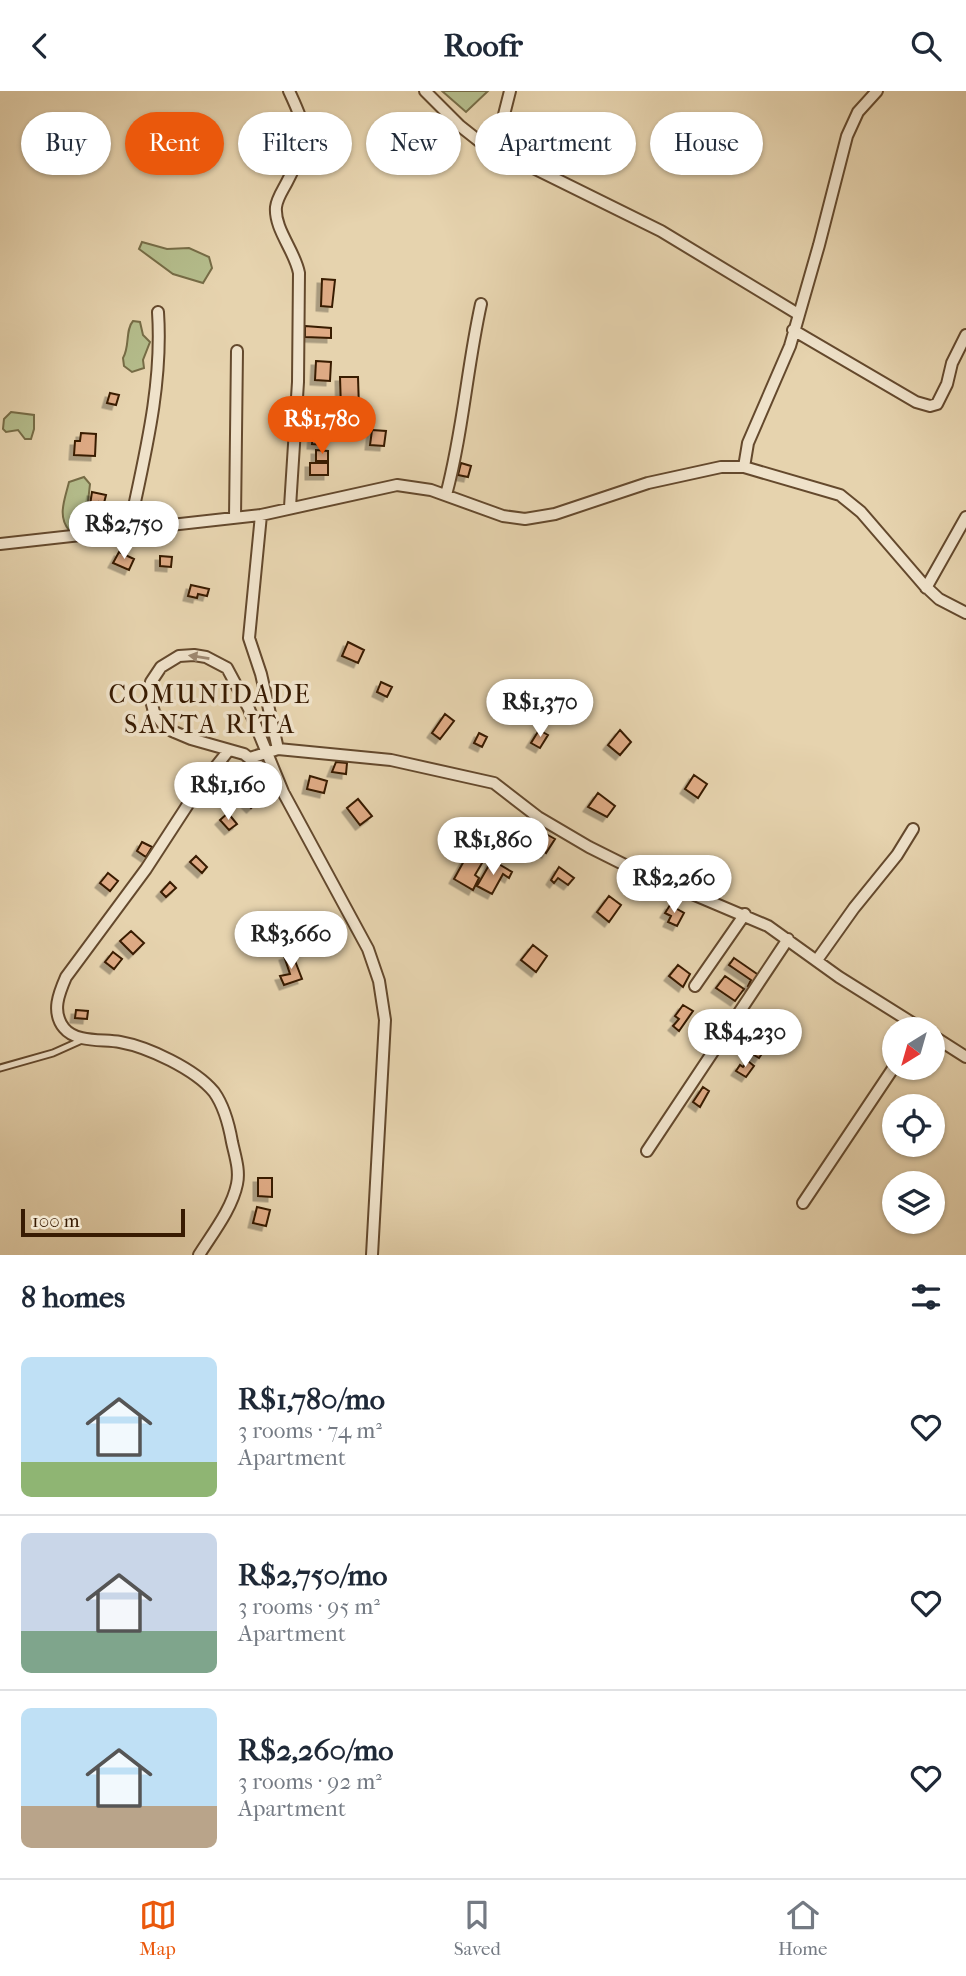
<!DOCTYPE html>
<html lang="en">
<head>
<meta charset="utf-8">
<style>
  body { margin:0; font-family:"IM FELL French Canon",serif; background:#f6f6f7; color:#1f2937; height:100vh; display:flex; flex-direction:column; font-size:26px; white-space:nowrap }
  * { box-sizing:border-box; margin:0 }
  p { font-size:23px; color:#747a83 }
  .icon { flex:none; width:38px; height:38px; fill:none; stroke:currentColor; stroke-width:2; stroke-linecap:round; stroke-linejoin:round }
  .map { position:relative; height:1164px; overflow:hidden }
  .details { display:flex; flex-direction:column; background:#fff; flex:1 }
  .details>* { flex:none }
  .banner { position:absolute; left:21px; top:21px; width:924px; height:63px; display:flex; gap:14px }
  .needle { width:46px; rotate:217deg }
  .tools { position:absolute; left:882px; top:926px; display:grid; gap:14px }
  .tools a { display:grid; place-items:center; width:63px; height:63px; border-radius:50%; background:#fff; box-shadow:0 2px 5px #0004; font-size:35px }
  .scale { position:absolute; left:21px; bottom:18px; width:164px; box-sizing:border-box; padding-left:7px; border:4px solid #381b02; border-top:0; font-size:19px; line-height:24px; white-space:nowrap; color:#381b02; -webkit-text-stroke:5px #efe2ca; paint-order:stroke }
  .price { position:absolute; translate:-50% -60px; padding:0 16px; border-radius:24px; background:#fff; color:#222; font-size:23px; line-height:46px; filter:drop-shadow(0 2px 4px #0008) }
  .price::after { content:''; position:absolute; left:50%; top:42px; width:21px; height:16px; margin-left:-10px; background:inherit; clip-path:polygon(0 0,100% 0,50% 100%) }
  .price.active { background:#ea580c; color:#fff }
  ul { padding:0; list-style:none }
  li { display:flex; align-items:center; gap:21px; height:175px; padding:0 21px }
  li+li { border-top:2px solid #e0e1e3 }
  li span { display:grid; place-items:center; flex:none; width:196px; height:140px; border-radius:10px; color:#555 }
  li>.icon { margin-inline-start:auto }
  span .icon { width:84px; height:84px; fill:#fffc; stroke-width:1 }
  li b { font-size:30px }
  h2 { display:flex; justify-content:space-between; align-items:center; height:84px; padding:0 21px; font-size:30px }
  .chip { padding:0 24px; border-radius:32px; background:#fff; box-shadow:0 2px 5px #0004; font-size:24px; line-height:63px }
  .chip.active { background:#ea580c; color:#fff }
  header { display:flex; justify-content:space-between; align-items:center; height:91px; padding:0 21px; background:#fff; font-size:32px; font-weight:700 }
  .menu { display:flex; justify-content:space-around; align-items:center; height:98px; border-top:2px solid #e0e1e3; background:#fff; font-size:19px; color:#747a83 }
  .menu a { display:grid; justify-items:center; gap:4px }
  .menu .active { color:#ea580c }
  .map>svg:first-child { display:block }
  .green { fill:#b4bc8b; stroke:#766c46; stroke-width:2 }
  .building { fill:#dfab85; stroke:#381b02; stroke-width:2; filter:url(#shadow) }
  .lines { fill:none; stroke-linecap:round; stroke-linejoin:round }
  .service-casing { stroke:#64492d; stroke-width:9 }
  .minor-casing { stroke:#64492d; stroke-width:14 }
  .service { stroke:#efe2ca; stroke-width:5 }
  .minor { stroke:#efe2ca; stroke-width:10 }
  .oneway { fill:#9d8870 }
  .labels { text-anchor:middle; stroke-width:7; stroke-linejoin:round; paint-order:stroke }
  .quarter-label { font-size:26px; letter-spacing:2px; fill:#381b02; stroke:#efe2ca }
</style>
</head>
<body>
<header><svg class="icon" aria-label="back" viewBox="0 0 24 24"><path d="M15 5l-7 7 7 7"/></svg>Roofr<svg class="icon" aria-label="search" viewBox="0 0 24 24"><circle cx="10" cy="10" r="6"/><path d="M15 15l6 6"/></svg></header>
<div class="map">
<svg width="966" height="1164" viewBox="0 0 966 1164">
  <defs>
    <filter id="shadow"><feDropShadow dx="-4.5" dy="4.5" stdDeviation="0" flood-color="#0004"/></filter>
  </defs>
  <rect width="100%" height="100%" fill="#e6d3ae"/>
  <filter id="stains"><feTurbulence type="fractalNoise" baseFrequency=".00286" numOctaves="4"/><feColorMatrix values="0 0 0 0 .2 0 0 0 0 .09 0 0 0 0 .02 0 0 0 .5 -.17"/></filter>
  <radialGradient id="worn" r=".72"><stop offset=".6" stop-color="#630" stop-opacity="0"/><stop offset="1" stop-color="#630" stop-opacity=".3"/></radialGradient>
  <path class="green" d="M 442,0 L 488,0 L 466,21 Z
    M 142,151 L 167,158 L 189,157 L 209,166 L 212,177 L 203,192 L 173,183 L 139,158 Z
    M 133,230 L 140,231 L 143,244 L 150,251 L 143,269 L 144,277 L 132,281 L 124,275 L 123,267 C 130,256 125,239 133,230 Z
    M 11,321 L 34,324 L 34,338 L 31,348 L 25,348 L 18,339 L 6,341 L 3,338 L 4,328 Z
    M 84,386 L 90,393 L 86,428 L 79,438 L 69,439 C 57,425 65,408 69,391 Z"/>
  <path class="building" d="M 322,188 L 335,189 L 332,216 L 321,215 Z
    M 305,235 L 331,237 L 331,247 L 305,246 Z
    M 316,270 L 331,271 L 330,290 L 315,289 Z
    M 340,286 L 358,286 L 359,318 L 341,318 Z
    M 110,302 L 119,304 L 116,314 L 107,312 Z
    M 372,339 L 386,340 L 384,355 L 370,354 Z
    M 81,342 L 96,343 L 95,365 L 74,364 L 75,350 L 80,350 Z
    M 313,342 L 326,343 L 325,354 L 312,353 Z
    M 316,359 L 328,360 L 328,370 L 316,370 Z
    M 310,372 L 328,372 L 328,384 L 310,384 Z
    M 461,372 L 471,375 L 468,386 L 458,384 Z
    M 92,401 L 106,404 L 104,412 L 99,411 L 98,416 L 90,414 Z
    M 108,418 L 109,420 L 115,419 L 117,433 L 92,436 L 90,420 Z
    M 119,461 L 134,468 L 129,479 L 113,472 Z
    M 160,465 L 172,466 L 171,476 L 160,475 Z
    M 191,494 L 209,498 L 207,505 L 198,503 L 197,507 L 188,505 Z
    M 348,551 L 364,559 L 358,572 L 342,565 Z
    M 381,591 L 392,596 L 387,606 L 377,601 Z
    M 445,623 L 454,630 L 440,648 L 432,642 Z
    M 539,639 L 548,644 L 540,657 L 531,652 Z
    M 620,639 L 631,651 L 620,664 L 608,654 Z
    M 479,642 L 487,646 L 482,656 L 474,652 Z
    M 336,671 L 347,672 L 346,683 L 332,681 Z
    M 694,684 L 707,693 L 698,707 L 685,698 Z
    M 310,685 L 327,690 L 324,702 L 307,698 Z
    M 598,702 L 615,715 L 607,726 L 588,716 Z
    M 252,706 L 257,711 L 251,717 L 246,712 Z
    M 358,708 L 372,725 L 360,734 L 347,717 Z
    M 228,722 L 237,733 L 229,739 L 220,729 Z
    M 546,743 L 555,748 L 546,762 L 537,756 Z
    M 142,751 L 152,756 L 146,766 L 137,760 Z
    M 470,759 L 485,767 L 475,784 L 479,787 L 473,799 L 454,788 Z
    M 196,765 L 207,776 L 202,782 L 190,771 Z
    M 492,769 L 512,781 L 509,787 L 503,783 L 492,803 L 477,795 Z
    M 559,776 L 574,787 L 568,794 L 558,787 L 554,792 L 551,789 Z
    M 108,782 L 118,790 L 110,800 L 100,792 Z
    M 170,791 L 176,797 L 166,806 L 161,801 Z
    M 609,805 L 621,814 L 609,831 L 597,821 Z
    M 670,814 L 684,822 L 677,835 L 668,831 L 671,825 L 665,822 Z
    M 131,840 L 144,852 L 133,863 L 120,850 Z
    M 533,854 L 547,865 L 536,881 L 521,869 Z
    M 113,861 L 122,868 L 114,878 L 105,871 Z
    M 292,862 L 302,888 L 284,894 L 280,885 L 290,883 L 284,865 Z
    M 734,867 L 760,885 L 752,897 L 748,895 L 751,889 L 729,874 Z
    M 678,874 L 690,883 L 683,896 L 669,885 Z
    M 725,885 L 744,898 L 735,910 L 716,897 Z
    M 683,914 L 693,920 L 679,940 L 673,935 L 679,928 L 675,925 Z
    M 76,919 L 88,920 L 87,928 L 75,927 Z
    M 756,951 L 766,957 L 759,967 L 749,961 Z
    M 748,970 L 754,975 L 746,986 L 736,980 L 740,974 L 743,976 Z
    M 703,996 L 709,1000 L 700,1016 L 693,1011 Z
    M 258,1087 L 272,1087 L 272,1106 L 258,1105 Z
    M 257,1116 L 270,1119 L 266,1135 L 253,1132 Z"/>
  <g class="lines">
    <defs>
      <path id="service" d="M 0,977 L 53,962 L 82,949"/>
      <path id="minor" d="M 289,0 C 309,43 309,48 287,91 C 283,99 277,107 276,116 C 274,138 295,160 299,182 L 298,291 L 290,416
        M 425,0 L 460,35 L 479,50 L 661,140 L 798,223
        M 495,59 L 510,0
        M 793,239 L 916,311 L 930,315 L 937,313 L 947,293 L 952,272 L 966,244
        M 744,376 L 840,404 L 861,421 L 924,494 L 939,508 L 966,522
        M 446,404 C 463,341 467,276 481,213
        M 261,424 L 249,547 L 261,583 L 278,658
        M 235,427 L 237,260
        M 129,439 C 144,367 163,295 158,221
        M 0,453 L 261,424 L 397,394 L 431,399 L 503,425 L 525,428 L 555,423 L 648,392 L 721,376 L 744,376 L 748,352 L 790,255 L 819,154 L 847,45 L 858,21 L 877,0
        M 926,497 L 966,426
        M 250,667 L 278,658 L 391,669 L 494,692 L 538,726 L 589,756 L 631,777 L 768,835 L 839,886 L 922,938
        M 283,701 L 266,680 L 244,663 L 191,648 L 172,640 L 162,632 L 154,621 L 149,602 L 151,591 L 161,576 L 179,565 L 194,564 L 206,566 L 227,577 L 249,618 L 283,701 L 368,858 L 379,890 L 385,929 L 372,1164
        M 817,869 L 854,817 L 897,764 L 913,738
        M 695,895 L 745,823
        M 933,945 L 966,966
        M 647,1060 L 788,848
        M 803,1112 L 894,976
        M 199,1164 C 212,1143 232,1118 237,1093 C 240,1079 235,1065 232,1051 C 229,1034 224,1015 214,1001 C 195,978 148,956 120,951 C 103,948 76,952 64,937 C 51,921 59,902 66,886 L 146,778 L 198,698 L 229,659"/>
    </defs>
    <use href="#service" class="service-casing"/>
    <use href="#minor" class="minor-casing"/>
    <use href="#service" class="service"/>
    <use href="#minor" class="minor"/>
  </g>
  <defs><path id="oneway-solid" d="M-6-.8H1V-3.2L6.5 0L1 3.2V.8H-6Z" transform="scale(1.75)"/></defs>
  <use class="oneway" href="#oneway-solid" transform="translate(199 566) rotate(-171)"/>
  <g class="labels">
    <g class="quarter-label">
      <text x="210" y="612">COMUNIDADE<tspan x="210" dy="30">SANTA RITA</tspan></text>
    </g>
  </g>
  <rect width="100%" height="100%" filter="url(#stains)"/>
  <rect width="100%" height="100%" fill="url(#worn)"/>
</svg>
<div class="tools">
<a><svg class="needle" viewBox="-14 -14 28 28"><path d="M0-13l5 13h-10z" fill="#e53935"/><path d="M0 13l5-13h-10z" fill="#747a83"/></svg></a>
<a><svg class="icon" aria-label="locate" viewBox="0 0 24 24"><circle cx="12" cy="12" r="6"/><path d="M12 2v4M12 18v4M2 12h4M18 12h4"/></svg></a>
<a><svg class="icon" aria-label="layers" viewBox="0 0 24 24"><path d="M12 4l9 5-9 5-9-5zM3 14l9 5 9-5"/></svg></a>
</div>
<div class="scale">100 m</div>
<b class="price active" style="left:322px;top:365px">R$1,780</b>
<b class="price" style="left:124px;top:470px">R$2,750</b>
<b class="price" style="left:540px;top:648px">R$1,370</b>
<b class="price" style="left:228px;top:731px">R$1,160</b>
<b class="price" style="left:493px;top:786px">R$1,860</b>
<b class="price" style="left:674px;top:824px">R$2,260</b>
<b class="price" style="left:291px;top:880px">R$3,660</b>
<b class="price" style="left:745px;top:978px">R$4,230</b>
<div class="banner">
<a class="chip">Buy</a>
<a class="chip active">Rent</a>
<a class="chip">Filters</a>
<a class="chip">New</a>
<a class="chip">Apartment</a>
<a class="chip">House</a>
</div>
</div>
<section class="details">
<h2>8 homes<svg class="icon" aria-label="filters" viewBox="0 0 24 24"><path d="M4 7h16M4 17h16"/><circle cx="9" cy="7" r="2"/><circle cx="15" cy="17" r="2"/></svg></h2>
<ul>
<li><span style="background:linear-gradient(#bfe0f5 75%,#8fb573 0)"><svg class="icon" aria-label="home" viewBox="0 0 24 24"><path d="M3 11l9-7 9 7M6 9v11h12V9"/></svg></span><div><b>R$1,780/mo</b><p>3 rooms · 74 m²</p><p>Apartment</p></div><svg class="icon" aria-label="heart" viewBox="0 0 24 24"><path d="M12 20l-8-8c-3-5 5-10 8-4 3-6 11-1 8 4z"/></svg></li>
<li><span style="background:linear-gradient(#c9d6e8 70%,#7fa58c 0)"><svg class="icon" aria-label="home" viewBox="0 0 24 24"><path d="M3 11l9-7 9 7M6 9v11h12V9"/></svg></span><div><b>R$2,750/mo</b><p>3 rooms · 95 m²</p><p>Apartment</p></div><svg class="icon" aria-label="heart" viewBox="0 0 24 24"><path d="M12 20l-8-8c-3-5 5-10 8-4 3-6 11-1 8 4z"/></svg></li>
<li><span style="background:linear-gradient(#bfe0f5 70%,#b9a48a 0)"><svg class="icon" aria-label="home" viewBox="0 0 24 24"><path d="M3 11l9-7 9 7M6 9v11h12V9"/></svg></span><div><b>R$2,260/mo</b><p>3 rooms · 92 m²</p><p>Apartment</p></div><svg class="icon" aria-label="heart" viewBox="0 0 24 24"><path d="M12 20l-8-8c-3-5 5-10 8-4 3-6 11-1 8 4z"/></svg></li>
</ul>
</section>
<nav class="menu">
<a class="active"><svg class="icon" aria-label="map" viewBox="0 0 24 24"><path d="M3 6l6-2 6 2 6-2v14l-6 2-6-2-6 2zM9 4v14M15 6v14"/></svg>Map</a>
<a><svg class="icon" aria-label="saved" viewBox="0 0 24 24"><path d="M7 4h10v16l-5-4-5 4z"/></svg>Saved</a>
<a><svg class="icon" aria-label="home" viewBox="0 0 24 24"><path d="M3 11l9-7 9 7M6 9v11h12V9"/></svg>Home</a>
</nav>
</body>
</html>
